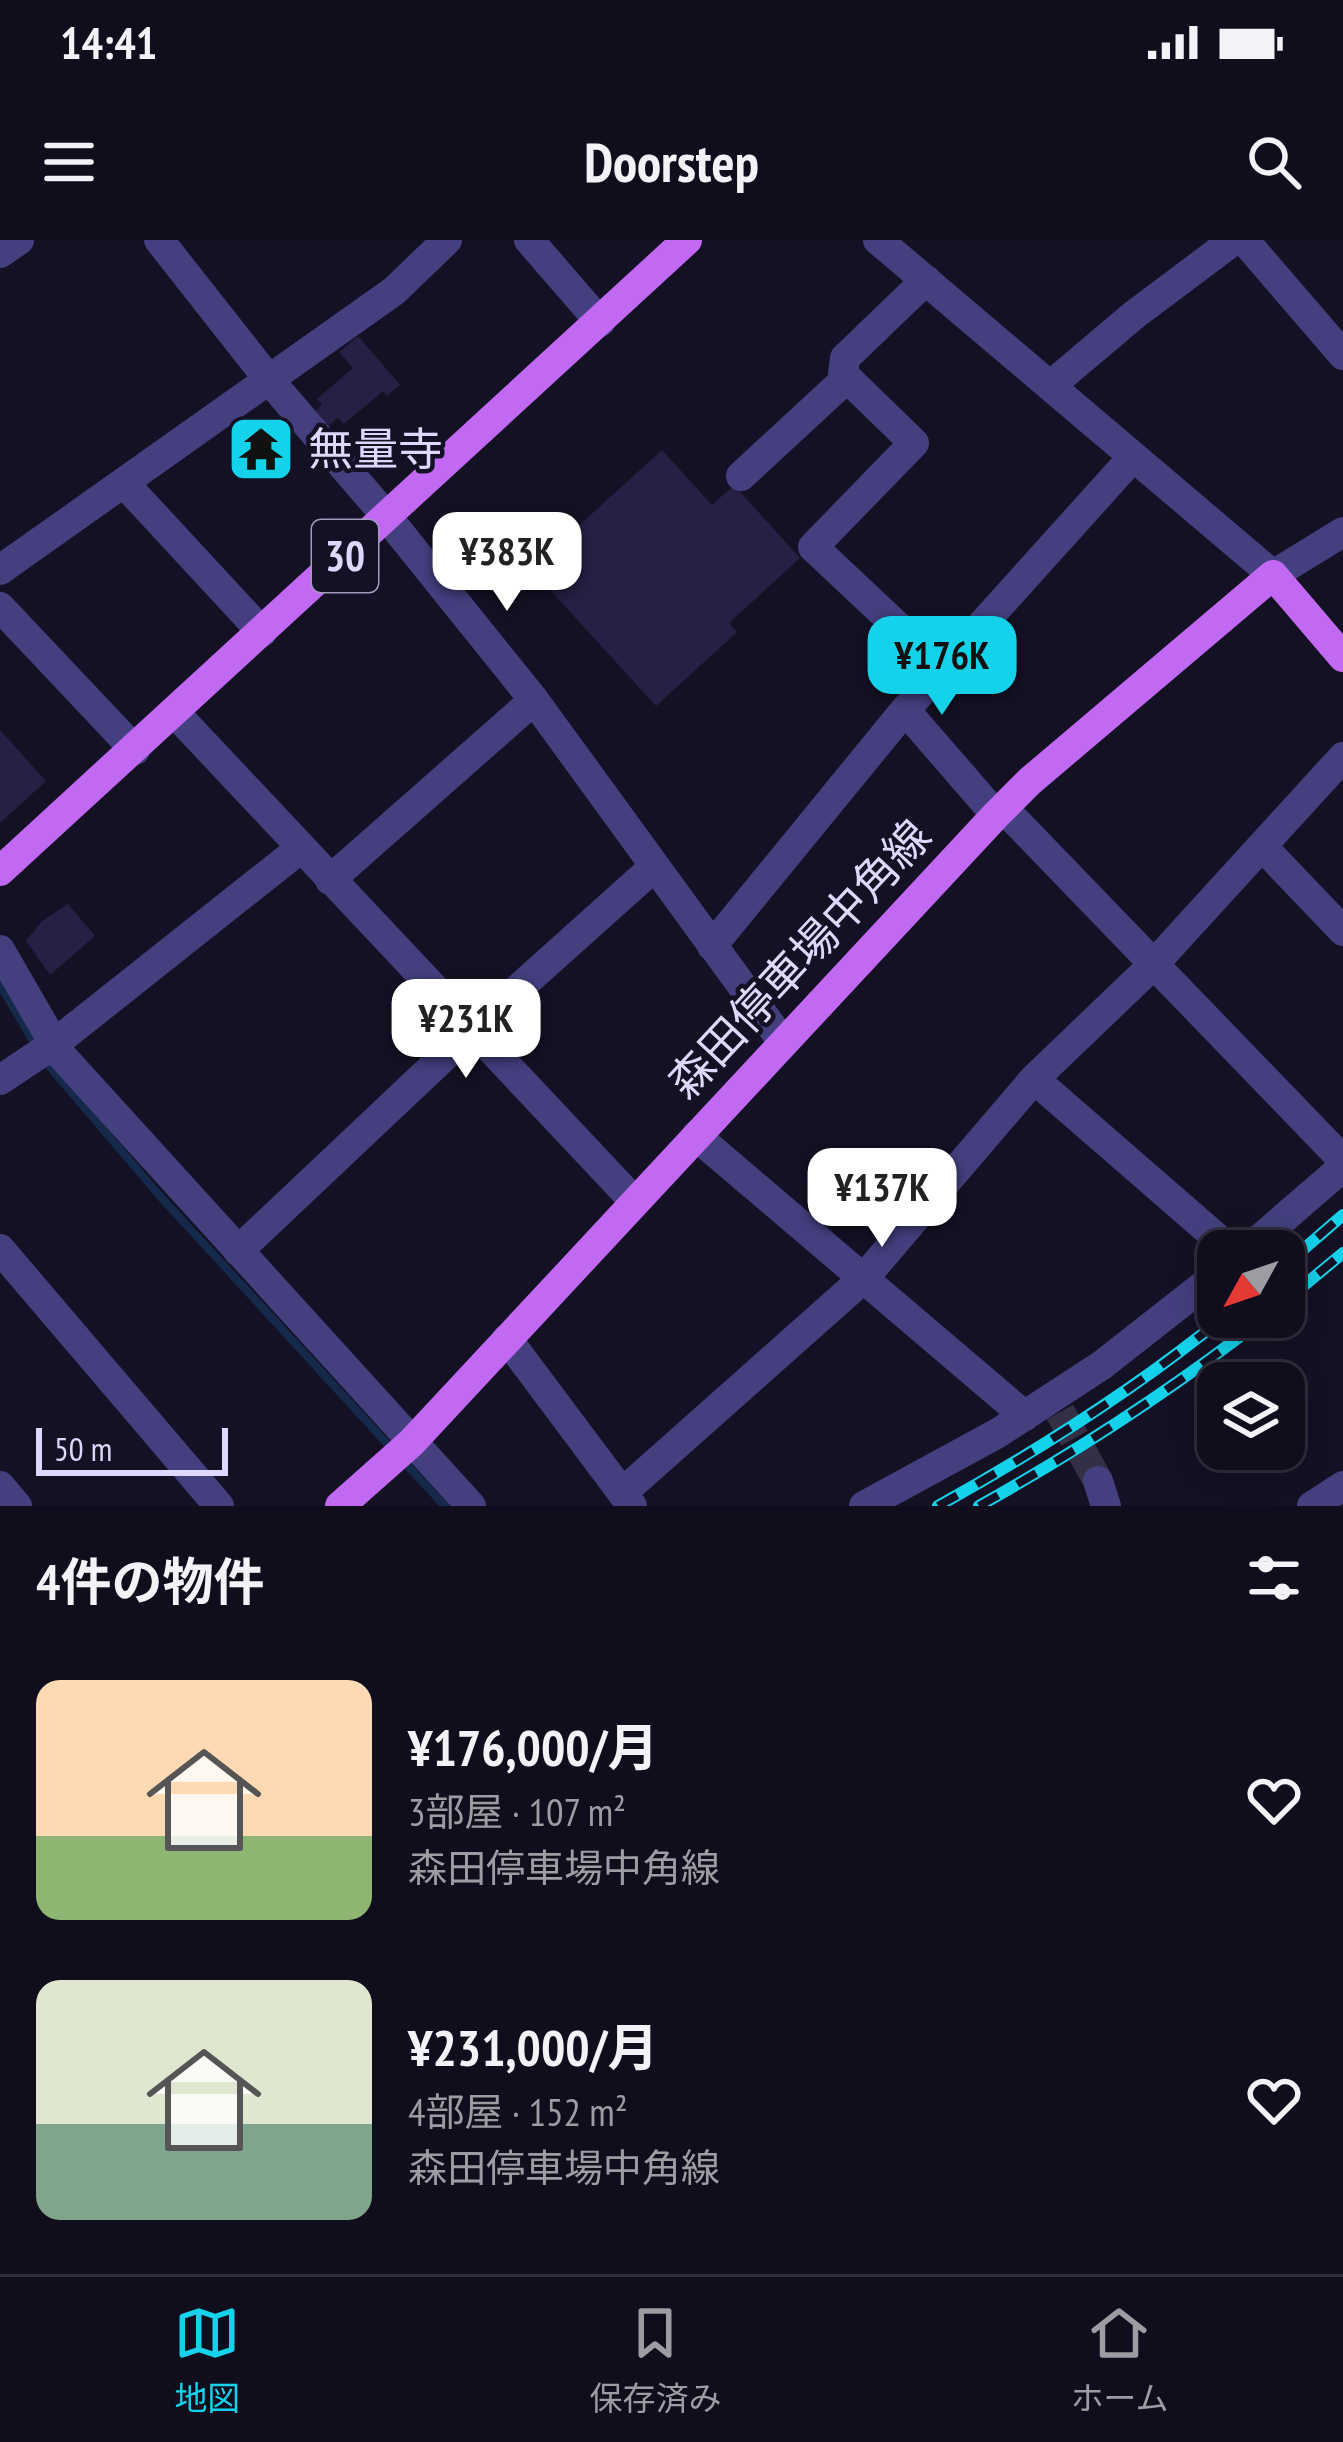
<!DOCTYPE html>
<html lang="ja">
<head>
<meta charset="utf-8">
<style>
  body { margin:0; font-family:"PT Sans Narrow","Noto Sans JP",sans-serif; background:#191625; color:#f1f3f6; height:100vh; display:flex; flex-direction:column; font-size:45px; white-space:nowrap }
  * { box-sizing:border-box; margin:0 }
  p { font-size:39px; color:#9c9ca3 }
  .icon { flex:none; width:66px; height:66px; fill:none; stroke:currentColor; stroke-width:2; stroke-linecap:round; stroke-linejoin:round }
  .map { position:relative; height:1266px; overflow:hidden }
  .drawer { display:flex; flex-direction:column; background:#100d1c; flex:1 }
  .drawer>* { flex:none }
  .needle { width:78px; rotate:230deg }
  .controls { position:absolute; left:1197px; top:990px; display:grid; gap:24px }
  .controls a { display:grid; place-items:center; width:108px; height:108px; border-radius:24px; background:#100d1c; box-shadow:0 6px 30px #0003,0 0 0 3px #302d3b; font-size:60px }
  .scale { position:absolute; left:36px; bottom:30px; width:192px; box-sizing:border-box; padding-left:12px; border:6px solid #ddd8fc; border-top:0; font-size:33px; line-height:42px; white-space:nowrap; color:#ddd8fc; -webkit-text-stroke:9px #151125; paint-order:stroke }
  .price { position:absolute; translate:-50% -102px; padding:0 27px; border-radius:24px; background:#fff; color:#222; font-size:39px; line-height:78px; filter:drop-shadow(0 3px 6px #0008) }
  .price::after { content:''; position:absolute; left:50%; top:72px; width:36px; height:27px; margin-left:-18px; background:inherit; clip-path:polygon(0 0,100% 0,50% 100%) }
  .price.selected { background:#15d2eb; color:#111 }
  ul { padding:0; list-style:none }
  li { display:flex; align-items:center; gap:36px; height:300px; padding:0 36px }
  li span { display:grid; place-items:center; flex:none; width:336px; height:240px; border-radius:24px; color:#555 }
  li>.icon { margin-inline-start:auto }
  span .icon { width:144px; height:144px; fill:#fffc; stroke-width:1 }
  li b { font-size:51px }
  h2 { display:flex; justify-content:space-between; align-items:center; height:144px; padding:0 36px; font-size:51px }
  .status { display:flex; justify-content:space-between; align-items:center; height:84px; padding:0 60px; background:#100d1c; direction:ltr }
  .status svg { height:33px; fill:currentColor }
  header { display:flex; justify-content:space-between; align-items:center; height:156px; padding:0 36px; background:#100d1c; font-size:54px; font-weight:700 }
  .tabs { display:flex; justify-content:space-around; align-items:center; height:168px; border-top:3px solid #302d3b; background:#100d1c; font-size:33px; color:#9c9ca3 }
  .tabs a { display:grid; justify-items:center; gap:6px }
  .tabs .selected { color:#15d2eb }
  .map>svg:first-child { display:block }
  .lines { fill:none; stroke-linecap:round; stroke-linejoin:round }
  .stream { stroke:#15294b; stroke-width:8 }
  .building { fill:#271f44 }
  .minor-tunnel { stroke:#332f45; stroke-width:30; stroke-dasharray:30 15; stroke-linecap:butt }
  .minor { stroke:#444080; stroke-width:30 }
  .major { stroke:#c169f2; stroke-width:30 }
  .rail-casing { stroke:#15d2eb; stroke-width:12 }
  .rail { stroke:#151125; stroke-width:8; stroke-dasharray:22; stroke-linecap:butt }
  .labels { text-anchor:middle; stroke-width:9; stroke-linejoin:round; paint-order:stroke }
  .shield { fill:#151125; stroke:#a19cbc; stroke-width:3 }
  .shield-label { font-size:42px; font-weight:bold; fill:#ddd8fc }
  .poi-label { font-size:45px; fill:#ddd8fc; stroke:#151125; text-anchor:start }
  .street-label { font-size:45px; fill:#ddd8fc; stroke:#151125 }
</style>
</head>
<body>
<div class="status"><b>14:41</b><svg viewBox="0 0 49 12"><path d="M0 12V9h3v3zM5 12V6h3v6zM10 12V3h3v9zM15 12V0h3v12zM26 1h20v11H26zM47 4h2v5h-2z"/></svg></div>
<header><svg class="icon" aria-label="menu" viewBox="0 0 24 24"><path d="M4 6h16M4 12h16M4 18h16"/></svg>Doorstep<svg class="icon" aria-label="search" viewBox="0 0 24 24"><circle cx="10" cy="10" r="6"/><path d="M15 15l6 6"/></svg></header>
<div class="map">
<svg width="1343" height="1266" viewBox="0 0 1343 1266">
  <rect width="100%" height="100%" fill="#151125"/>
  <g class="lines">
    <path class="stream" d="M 0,745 L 36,806
      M 43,819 L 159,955 L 393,1210
      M 403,1221 L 445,1266"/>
  </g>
  <path class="building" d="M 358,96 L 400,145 L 387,156 L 383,151 L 344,184 L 338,178 L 326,188 L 313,173 L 322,165 L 317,159 L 353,128 L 339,112 Z
    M 662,210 L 712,265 L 734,245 L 800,318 L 729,383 L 737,392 L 656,466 L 531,329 Z
    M 0,490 L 46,541 L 0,583 Z
    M 68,664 L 95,696 L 50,735 L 26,701 L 42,681 Z"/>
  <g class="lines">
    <path class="minor-tunnel" d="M 1060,1172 L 1098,1241"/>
    <path class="minor" d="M 159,0 L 270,141 L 387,277 L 534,460 L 783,802
      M 529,0 L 600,82
      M 878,0 L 1273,335 L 1343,292
      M 1244,0 L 1343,115
      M 0,13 L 19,0
      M 926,40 L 845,118 L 843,134 L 914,203 L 813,307 L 943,429
      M 1050,146 L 1134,75 L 1234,0
      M 741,236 L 847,138
      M 124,243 L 262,392
      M 0,330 L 394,51 L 447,0
      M 0,367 L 135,510
      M 905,470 L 996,575
      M 175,473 L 635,962
      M 1003,568 L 1343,920
      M 1262,606 L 1343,691
      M 330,640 L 534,460
      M 712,706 L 905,470 L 1133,217
      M 0,710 L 60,814 L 471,1266
      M 1034,839 L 1232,1011
      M 0,840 L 54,804 L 301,608
      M 696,896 L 1025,1176
      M 0,1009 L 219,1266
      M 238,1011 L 471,791 L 654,627
      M 1246,1011 L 1343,927
      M 507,1099 L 632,1266
      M 1098,1241 L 1106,1266
      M 0,1246 L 17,1266
      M 622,1253 L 864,1038 L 1034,839 L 1154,724 L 1343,517
      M 864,1266 L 998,1193 L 1102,1125 L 1218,1034
      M 1312,1266 L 1343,1246"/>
    <path class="major" d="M 0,631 L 687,0
      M 340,1266 L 411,1203 L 996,575 L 1030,541 L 1273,335 L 1343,417"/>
    <defs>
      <path id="rail" d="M 1284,1026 L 1343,975
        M 1284,1062 L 1343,1013
        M 938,1266 C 1039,1210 1134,1150 1224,1077
        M 979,1266 C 1079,1210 1175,1148 1265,1077"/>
    </defs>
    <use href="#rail" class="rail-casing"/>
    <use href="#rail" class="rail"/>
  </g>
  <defs>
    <symbol id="temple-square" viewBox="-11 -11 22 22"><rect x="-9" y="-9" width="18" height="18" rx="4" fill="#15d2eb" stroke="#151125"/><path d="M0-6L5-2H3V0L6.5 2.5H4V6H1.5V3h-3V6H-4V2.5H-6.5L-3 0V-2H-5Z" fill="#111"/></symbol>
  </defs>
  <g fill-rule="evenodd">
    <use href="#temple-square" x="223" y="171" width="76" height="76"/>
  </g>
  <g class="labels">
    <rect class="shield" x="312" y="280" width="66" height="72" rx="9"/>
    <g class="shield-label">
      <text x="345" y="331">30</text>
    </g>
    <g class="poi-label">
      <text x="308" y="225">無量寺</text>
    </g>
    <g class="street-label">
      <text transform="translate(799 719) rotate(-47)" y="16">森田停車場中角線</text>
    </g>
  </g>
</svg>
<div class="controls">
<a><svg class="needle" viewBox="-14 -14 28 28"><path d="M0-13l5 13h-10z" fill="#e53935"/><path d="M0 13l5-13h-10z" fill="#9c9ca3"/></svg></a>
<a><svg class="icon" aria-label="layers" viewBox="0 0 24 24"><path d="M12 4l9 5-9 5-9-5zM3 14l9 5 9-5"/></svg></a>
</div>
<div class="scale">50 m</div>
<b class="price" style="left:507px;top:374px">¥383K</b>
<b class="price selected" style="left:942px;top:478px">¥176K</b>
<b class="price" style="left:466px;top:841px">¥231K</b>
<b class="price" style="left:882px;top:1010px">¥137K</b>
</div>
<section class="drawer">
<h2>4件の物件<svg class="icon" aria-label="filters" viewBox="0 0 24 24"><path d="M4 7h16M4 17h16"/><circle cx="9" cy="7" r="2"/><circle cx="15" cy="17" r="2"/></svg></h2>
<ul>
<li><span style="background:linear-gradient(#ffd9b3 65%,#8fb573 0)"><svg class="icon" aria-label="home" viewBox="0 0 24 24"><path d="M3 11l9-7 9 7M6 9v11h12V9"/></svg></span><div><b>¥176,000/月</b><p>3部屋 · 107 m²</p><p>森田停車場中角線</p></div><svg class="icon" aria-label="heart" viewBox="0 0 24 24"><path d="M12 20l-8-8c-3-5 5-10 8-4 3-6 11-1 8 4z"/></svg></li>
<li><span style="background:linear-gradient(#dfe7d0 60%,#7fa58c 0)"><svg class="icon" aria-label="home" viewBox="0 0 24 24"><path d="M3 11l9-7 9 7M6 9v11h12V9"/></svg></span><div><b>¥231,000/月</b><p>4部屋 · 152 m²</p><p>森田停車場中角線</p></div><svg class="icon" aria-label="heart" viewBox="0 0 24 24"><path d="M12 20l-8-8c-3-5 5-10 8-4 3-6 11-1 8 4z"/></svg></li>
</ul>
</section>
<nav class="tabs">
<a class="selected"><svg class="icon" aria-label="map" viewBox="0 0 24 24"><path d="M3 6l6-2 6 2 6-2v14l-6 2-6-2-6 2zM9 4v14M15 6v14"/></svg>地図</a>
<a><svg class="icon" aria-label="saved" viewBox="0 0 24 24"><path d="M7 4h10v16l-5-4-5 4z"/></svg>保存済み</a>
<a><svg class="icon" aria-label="home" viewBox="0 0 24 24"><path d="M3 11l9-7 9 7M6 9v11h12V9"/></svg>ホーム</a>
</nav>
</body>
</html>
